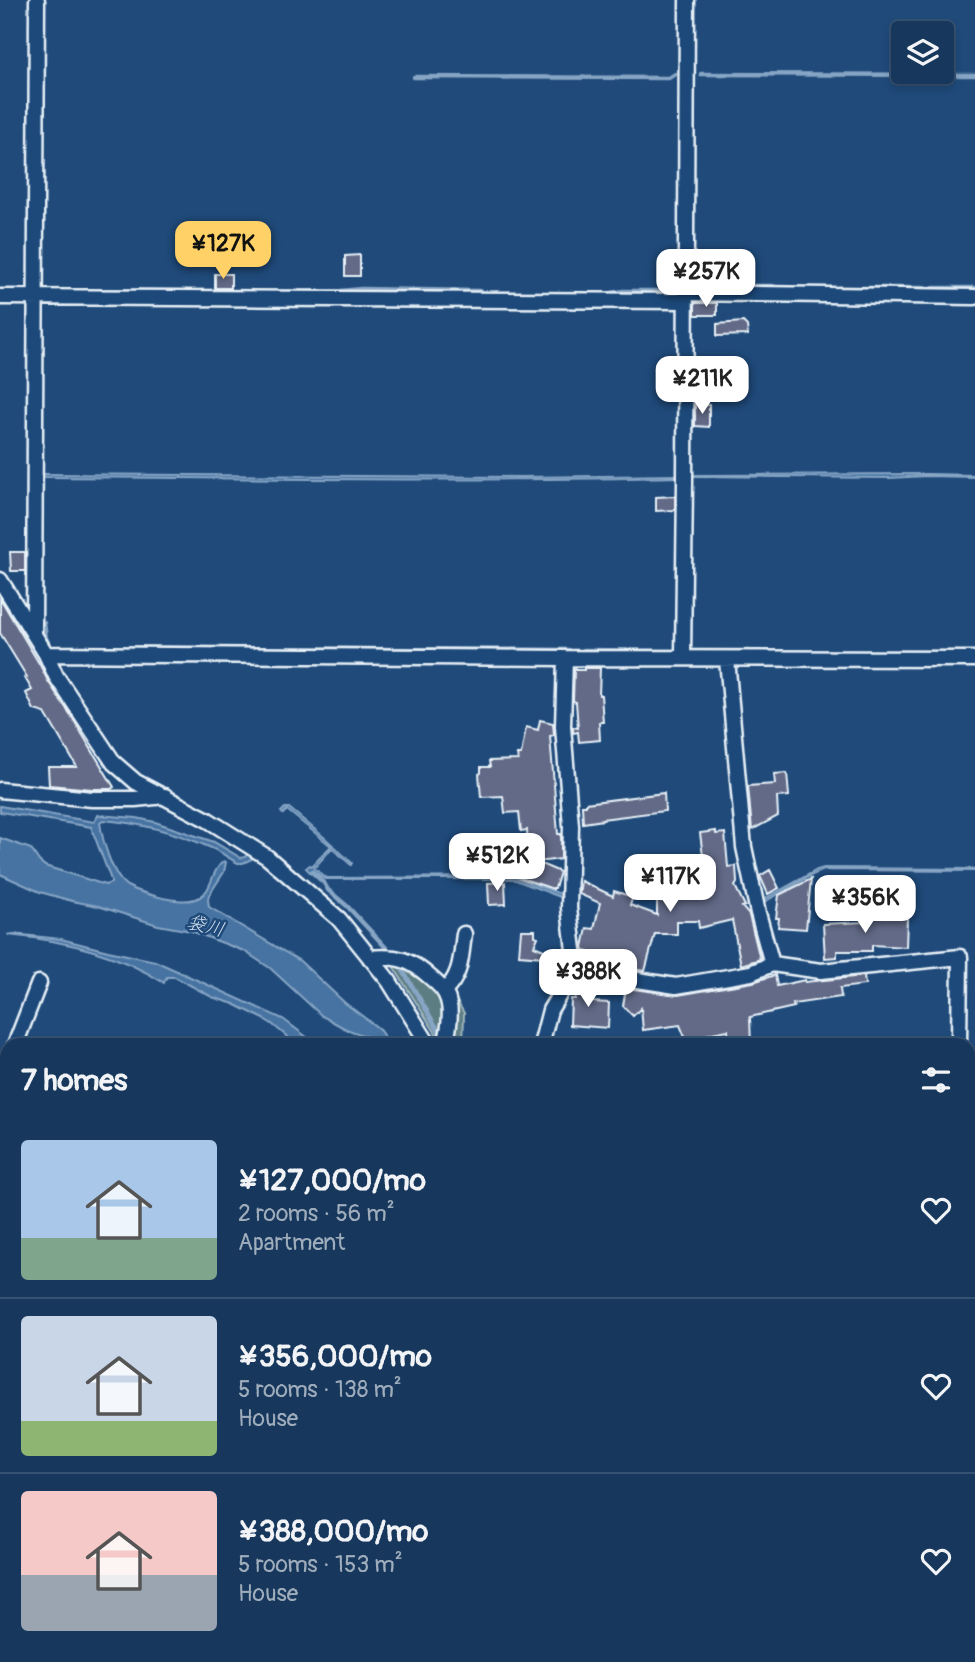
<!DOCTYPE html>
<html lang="en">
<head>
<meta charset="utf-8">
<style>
  body { margin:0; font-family:Pangolin,"Klee One",sans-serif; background:#203f62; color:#f1f3f6; height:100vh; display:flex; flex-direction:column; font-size:26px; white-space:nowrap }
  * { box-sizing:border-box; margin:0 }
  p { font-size:23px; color:#9eacbb }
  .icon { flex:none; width:38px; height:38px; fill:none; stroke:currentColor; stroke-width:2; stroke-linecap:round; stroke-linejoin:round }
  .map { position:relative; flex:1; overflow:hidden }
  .drawer { position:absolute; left:0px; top:1038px; width:976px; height:625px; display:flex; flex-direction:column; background:#17385c; border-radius:21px 21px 0 0; box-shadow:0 4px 10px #0003,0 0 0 2px #365272 }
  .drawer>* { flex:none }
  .controls { position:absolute; left:891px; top:21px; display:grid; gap:14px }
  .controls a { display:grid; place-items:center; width:63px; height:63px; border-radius:7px; background:#17385c; box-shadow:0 4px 10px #0003,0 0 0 2px #365272; font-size:35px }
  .price { position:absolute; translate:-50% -60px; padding:0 16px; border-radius:14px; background:#fff; color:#222; font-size:23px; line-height:46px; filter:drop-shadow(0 2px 4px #0008) }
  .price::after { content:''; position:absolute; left:50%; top:42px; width:21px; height:16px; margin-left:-10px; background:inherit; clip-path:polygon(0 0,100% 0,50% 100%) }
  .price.selected { background:#ffd166; color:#111 }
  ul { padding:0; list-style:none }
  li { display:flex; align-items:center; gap:21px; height:175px; padding:0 21px }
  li+li { border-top:2px solid #365272 }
  li span { display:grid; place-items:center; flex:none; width:196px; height:140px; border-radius:7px; color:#555 }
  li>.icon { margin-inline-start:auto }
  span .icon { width:84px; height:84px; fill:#fffc; stroke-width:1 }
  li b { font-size:30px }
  h2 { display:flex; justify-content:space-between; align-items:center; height:84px; padding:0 21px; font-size:30px }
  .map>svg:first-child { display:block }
  .built { fill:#33547e }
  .green { fill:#5b7d82; stroke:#a2b7bd; stroke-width:2 }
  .water { fill:#4673a2; stroke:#87a5c4; stroke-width:2 }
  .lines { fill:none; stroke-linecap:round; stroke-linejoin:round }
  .stream { stroke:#87a5c4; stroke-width:4.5 }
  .river { stroke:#4673a2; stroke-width:26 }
  .building { fill:#626a87; stroke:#e8f1f8; stroke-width:2 }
  .street-casing { stroke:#e8f1f8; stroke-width:19 }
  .secondary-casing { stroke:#e8f1f8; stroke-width:26 }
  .primary-casing { stroke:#e8f1f8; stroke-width:28 }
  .street { stroke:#1f4a7a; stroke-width:14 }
  .secondary { stroke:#1f4a7a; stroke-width:21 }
  .primary { stroke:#6c7d8b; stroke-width:23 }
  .labels { text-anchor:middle; stroke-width:5; stroke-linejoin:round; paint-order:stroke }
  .water-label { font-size:19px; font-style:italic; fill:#d0deeb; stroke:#1f4a7a }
</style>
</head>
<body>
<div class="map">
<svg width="975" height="1662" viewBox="0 0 975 1662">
  <rect width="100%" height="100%" fill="#1f4a7a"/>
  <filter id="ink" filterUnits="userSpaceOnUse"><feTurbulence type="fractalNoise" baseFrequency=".0143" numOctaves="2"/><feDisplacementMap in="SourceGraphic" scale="14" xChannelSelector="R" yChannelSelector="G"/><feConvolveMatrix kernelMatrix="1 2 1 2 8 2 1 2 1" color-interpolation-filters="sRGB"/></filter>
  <g filter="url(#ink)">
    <path class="built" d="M 970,1585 L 975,1585 L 975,1662 L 735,1662 L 732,1656 L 970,1656 Z"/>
    <path class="green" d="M 394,961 L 412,966 L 441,992 L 446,1017 L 442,1043 L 393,966 Z
      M 452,993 L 464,1013 L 463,1045 L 449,1045 Z
      M 975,1243 L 975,1333 L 970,1334 L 970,1246 Z
      M 970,1341 L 975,1341 L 975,1477 L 970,1477 Z
      M 250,1656 L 475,1656 L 482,1662 L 240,1662 Z"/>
    <path class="water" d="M 43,474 L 520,477 L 679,475 L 680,477 C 468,482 256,478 43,477 Z
      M 928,474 L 975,475 L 975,477 L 927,476 L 889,478 L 691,476 L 691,475 Z
      M 0,806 L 94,822 L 98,815 L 137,818 L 155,822 L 214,842 L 241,858 L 245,857 L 248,853 L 254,858 L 243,863 L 238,863 C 228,858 220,851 209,847 C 175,832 140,823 103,820 L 100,822 C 102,839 112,876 127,886 C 138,892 151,895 163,898 C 175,900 189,903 200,897 C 213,889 211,870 224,861 L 226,862 L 224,872 L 209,895 L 208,899 L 209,907 L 300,961 L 345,1003 L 378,1028 L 390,1045 L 378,1045 L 371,1038 L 346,1029 L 322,1016 L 270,968 L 244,951 L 191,931 L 158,925 L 98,906 L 72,901 L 40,892 L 0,874 L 0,838 L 31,849 L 39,861 L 45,866 L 105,885 L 111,883 L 111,880 L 91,827 L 0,812 Z
      M 285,808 L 289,808 L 325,838 L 352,863 L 351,865 L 332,848 L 314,868 L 327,878 L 514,877 L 561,894 L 560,897 L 513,879 L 325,879 L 312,870 L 310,872 L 306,868 L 310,865 L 312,866 L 331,846 L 287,810 L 283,814 L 281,812 Z
      M 824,868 L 975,869 L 975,871 L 824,870 L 812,875 L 764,902 L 763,900 L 817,870 Z
      M 13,934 L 61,939 L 108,951 L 155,961 L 283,1019 L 308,1038 L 313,1045 L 297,1045 L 272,1024 L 262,1018 L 234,1004 L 212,997 L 175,977 L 167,977 L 165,980 L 164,983 C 118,953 62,940 8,935 Z"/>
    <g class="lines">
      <path class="stream" d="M 701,74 L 975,75
        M 414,77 L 669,78 L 675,74
        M 707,286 L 772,286 L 778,288
        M 839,288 L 975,288
        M 49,290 L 266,292 L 341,291 L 361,289 L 478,291 L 489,294
        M 606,294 L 623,291 L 676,291
        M 44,623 L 46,638 L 50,647 L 569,650
        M 584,650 L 674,651
        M 693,651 L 749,651
        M 312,872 L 324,883 L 328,890 L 347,906 L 392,954
        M 399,964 L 443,1038
        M 0,1120 L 2,1121
        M 970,1126 L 975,1126
        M 970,1212 L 975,1209"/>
      <path class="river" d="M 85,1662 L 98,1656"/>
    </g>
    <path class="building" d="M 360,255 L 360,276 L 345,276 L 345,256 Z
      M 215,274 L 231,274 L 231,288 L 215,288 Z
      M 695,303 L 717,303 L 717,315 L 695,315 Z
      M 743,322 L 747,326 L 748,335 L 717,336 L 717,324 Z
      M 695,404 L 709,405 L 709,427 L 695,426 Z
      M 675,496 L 675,510 L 656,511 L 656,497 Z
      M 10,552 L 25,552 L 25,571 L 11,571 Z
      M 0,598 L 40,665 L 48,681 L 72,717 L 114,787 L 111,789 L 92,789 L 49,785 L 48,767 L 77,767 L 45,713 L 34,710 L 26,693 L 32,690 L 25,678 L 27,677 L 0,633 Z
      M 584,668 L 600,668 L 599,695 L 601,695 L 603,722 L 599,722 L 600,740 L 579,742 L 578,732 L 573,733 L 573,727 L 578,728 L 576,702 L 573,701 L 574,670 L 584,670 Z
      M 540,720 L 553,723 L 554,735 L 550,736 L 558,834 L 561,834 L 561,859 L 536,862 L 560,872 L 555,888 L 553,888 L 553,889 L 501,871 L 503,865 L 529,870 L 527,830 L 521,831 L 519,812 L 505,813 L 503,796 L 481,797 L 479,774 L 481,773 L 481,767 L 490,767 L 489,761 L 518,760 L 517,755 L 521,755 L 526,727 L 538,730 Z
      M 787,773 L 789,796 L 777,797 L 778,816 L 752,830 L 748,786 L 775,784 L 774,774 Z
      M 664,793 L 665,811 L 602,819 L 603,820 L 583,823 L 582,805 L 586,805 L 586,803 Z
      M 716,831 L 716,834 L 725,833 L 728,867 L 736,866 L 737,883 L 735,886 L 745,906 L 742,907 L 749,915 L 760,959 L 741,965 L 732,920 L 699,928 L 698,921 L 677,921 L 677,934 L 655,934 L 645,971 L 600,964 L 587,960 L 589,952 L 584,951 L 583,947 L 587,928 L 594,929 L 600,903 L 579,894 L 581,881 L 613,896 L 614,891 L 633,897 L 630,905 L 657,915 L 657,901 L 665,901 L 665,898 L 704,887 L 702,864 L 704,864 L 700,833 Z
      M 770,870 L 779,888 L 768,894 L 760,876 Z
      M 811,879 L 806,929 L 778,927 L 779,918 L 776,918 L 779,895 Z
      M 505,882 L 506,904 L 489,905 L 488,883 Z
      M 866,915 L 907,918 L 906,947 L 872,945 L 872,951 L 837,951 L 837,957 L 825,958 L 823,924 L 865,922 Z
      M 521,930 L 535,930 L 535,936 L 538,937 L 534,946 L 556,955 L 556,958 L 519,955 Z
      M 775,975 L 777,986 L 805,980 L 805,982 L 864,976 L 865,985 L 840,988 L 841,997 L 793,1004 L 794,1007 L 750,1017 L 751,1045 L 729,1045 L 728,1030 L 712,1033 L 687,1042 L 680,1025 L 643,1030 L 641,1008 L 633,1016 L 623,1006 L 626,988 L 678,995 L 753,982 Z
      M 579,980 L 591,982 L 589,997 L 593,997 L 593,1002 L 609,1003 L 608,1028 L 570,1025 L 571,999 L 575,999 L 577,983 Z"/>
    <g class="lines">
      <defs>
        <path id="street" d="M 686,293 L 975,297
          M 0,297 L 685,301
          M 0,580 L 46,654 L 56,676 L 114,763 L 136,782 L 208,820 L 267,857 L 339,919 L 389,981 L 429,1045
          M 34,634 L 37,0
          M 46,654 L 565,658 L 975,659
          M 683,658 L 685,482 L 687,0
          M 727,659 L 744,847 L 758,913 L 772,964
          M 0,790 L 92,799 L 135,799 L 165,796
          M 370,958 C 398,955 411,960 431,978 C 437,983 443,988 446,995 C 453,1009 449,1030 445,1045
          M 576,967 L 599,974 L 676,986 L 751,973 L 772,964 L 821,971 L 960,957 L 959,1045
          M 444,991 C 462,976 461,954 464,934
          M 15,1045 L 39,983
          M 541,1045 L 550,1010 L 576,967 L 569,908 L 571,826 L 563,726 L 565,658
          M 0,1084 L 7,1066
          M 0,1104 L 7,1114
          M 0,1131 L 7,1134
          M 970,1133 L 975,1133
          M 0,1216 L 7,1210
          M 970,1337 L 975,1337
          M 0,1345 L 7,1349
          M 0,1483 L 7,1481
          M 970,1571 L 975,1571
          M 728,1656 L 731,1662
          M 222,1662 L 228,1656"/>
        <path id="secondary" d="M 970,1231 L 975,1228
          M 0,1659 L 8,1656"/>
        <path id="primary" d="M 0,1161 L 7,1163
          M 509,1656 L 513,1662"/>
      </defs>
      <use href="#street" class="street-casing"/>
      <use href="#secondary" class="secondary-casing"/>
      <use href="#primary" class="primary-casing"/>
      <use href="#street" class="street"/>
      <use href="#secondary" class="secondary"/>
      <use href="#primary" class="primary"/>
    </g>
  </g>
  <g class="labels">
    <g class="water-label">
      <text transform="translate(206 925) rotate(14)" y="7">袋川</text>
    </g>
  </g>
</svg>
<div class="controls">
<a><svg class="icon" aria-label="layers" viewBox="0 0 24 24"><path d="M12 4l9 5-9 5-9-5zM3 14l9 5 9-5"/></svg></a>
</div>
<b class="price selected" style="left:223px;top:281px">¥127K</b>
<b class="price" style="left:706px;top:309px">¥257K</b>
<b class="price" style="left:702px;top:416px">¥211K</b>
<b class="price" style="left:497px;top:893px">¥512K</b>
<b class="price" style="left:670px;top:914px">¥117K</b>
<b class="price" style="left:865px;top:935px">¥356K</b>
<b class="price" style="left:588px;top:1009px">¥388K</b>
<section class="drawer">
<h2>7 homes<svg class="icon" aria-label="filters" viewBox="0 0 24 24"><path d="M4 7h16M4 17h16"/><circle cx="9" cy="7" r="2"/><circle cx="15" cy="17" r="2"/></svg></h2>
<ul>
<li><span style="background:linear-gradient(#a9c7e8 70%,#7fa58c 0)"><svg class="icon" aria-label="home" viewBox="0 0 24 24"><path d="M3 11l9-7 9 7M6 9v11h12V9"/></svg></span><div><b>¥127,000/mo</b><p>2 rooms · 56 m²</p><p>Apartment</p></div><svg class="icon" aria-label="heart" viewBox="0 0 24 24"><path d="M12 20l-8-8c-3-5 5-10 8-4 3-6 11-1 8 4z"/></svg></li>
<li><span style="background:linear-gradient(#c9d6e8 75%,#8fb573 0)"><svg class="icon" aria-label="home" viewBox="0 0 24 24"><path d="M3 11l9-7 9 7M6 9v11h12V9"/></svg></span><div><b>¥356,000/mo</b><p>5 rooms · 138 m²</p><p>House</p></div><svg class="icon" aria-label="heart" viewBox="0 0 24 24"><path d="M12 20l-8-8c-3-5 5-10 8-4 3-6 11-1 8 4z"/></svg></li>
<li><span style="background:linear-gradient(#f6c9c9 60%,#9aa5b1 0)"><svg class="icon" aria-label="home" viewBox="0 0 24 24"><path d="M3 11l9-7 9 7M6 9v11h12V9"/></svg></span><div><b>¥388,000/mo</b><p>5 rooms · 153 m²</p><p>House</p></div><svg class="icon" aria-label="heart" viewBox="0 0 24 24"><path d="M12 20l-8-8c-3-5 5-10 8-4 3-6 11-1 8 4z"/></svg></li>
</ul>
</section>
</div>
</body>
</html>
